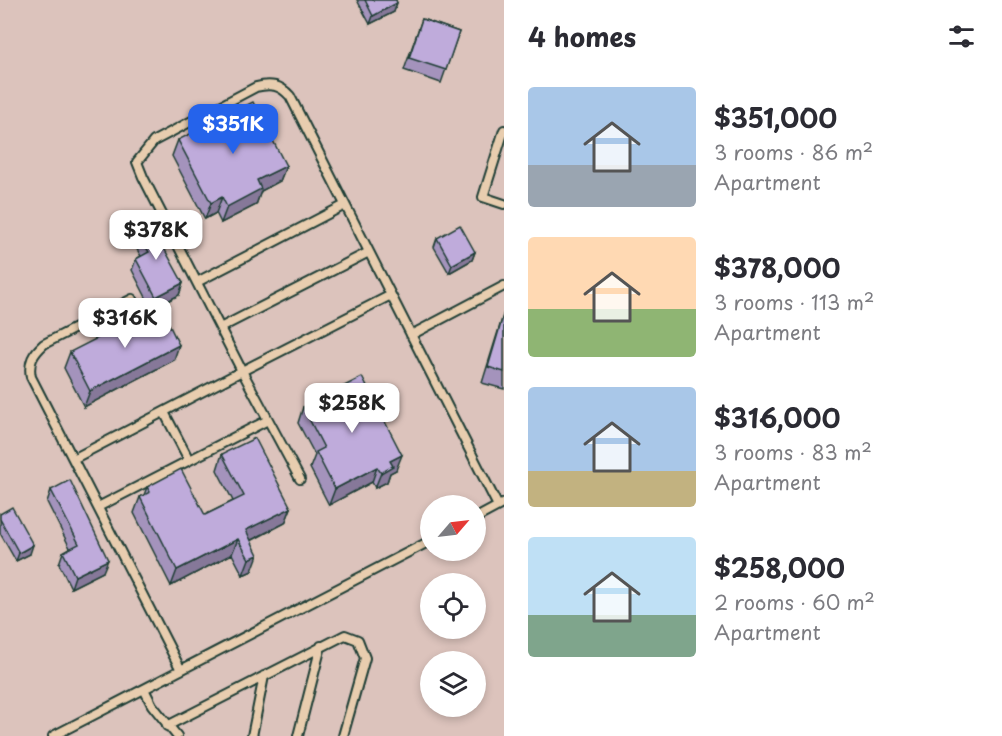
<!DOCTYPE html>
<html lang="en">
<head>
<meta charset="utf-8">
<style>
  body { margin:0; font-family:"Playpen Sans",sans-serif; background:#f2f2f3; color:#2b2b33; height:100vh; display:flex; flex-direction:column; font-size:22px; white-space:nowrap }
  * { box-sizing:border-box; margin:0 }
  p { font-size:20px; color:#7c7c81 }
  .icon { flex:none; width:33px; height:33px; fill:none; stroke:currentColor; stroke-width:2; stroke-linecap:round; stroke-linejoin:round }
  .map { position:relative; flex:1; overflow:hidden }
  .details { display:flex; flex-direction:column; background:#fff; width:498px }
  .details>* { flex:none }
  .needle { width:39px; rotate:62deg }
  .controls { position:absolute; left:420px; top:495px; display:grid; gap:12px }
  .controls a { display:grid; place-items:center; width:66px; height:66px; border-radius:50%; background:#fff; box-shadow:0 3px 9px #0003; font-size:30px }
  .price { position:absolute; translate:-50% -51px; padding:0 14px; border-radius:12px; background:#fff; color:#222; font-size:20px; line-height:39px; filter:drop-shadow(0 2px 3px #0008) }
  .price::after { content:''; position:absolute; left:50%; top:36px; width:18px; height:14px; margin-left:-9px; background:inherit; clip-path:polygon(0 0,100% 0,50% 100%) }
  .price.current { background:#2563eb; color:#fff }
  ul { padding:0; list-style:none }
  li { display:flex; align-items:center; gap:18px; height:150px; padding:0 24px }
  li span { display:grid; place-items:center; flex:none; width:168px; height:120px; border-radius:6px; color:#555 }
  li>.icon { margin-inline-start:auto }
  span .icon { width:72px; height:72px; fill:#fffc; stroke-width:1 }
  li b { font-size:26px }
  h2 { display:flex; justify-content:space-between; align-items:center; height:72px; padding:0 24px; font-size:26px }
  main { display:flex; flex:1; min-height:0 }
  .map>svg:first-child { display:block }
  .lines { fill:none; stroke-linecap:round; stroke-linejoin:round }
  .lane-casing { stroke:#1f3d34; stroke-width:12 }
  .lane { stroke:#e8cdaf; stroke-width:8 }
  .wall { fill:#a493bc; stroke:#1f3d34; stroke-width:1.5 }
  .shaded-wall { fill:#867899; stroke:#1f3d34; stroke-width:1.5 }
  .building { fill:#bfabdb; stroke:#1f3d34; stroke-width:1.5 }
</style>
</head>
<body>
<main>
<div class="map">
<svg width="504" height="736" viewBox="0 0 504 736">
  <rect width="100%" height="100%" fill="#dcc3bc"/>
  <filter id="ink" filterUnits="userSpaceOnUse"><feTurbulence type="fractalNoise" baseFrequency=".0167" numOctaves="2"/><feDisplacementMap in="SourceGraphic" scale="12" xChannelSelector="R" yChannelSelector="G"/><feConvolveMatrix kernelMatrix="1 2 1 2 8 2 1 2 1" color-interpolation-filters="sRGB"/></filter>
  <g filter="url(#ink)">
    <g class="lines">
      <defs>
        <path id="lane" d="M 504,130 L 483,197 L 504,204
          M 197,282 L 345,205
          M 132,299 L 44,344 C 33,354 28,362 31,377 L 181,670
          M 220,328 L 369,252
          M 411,335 L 504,286
          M 164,412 L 189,460
          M 73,459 L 242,371 L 143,177 L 137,162 L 154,141 L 256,87 C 271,83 280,85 290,96 L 498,506
          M 300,479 L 242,371 L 391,295
          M 98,507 L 268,420
          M 476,518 L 504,503
          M 144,689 L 152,705 L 177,736
          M 167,726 L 345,635 L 358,640 L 365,658 L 343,736
          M 53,736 L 430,541
          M 252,736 L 264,676
          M 298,736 L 321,646"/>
      </defs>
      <use href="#lane" class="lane-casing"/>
      <use href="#lane" class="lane"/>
    </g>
    <path class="wall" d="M 357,0 L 396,0 L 394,12 L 370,24 Z
      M 422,19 L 459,32 L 441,83 L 404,70 Z
      M 178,140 L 286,166 L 280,181 L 261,191 L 256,205 L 221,223 L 216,213 L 205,219 L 172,156 Z
      M 133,225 L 183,283 L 179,295 L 152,309 L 132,270 L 136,259 L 141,256 L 129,236 Z
      M 437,238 L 475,252 L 472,260 L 449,273 L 434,247 Z
      M 504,312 L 504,389 L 482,383 Z
      M 70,352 L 174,360 L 84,407 L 64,368 Z
      M 303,407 L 396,470 L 390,473 L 387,482 L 375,488 L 372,482 L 329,505 L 310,468 L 315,455 L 298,423 Z
      M 222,454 L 291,508 L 285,523 L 251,541 L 252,571 L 243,575 L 232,554 L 171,586 L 134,513 L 140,497 L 144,495 L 147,487 L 205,515 L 233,501 L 217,470 Z
      M 51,490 L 103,572 L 71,588 L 59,564 L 63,552 L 70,548 L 47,502 Z
      M 0,514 L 30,554 L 16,561 L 0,533 Z"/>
    <path class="shaded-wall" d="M 397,3 L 394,12 L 370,24 L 373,16 Z
      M 286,166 L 280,181 L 261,191 L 256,205 L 221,223 L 227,207 L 257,180 Z
      M 222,197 L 216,213 L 205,219 L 211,203 Z
      M 475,252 L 472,260 L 449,273 L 452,265 Z
      M 183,283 L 179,295 L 152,309 L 156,297 Z
      M 179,345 L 174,360 L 84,407 L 90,391 Z
      M 402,455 L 396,470 L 390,473 L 387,482 L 375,488 L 381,473 L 390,461 Z
      M 377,467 L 372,482 L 329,505 L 335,489 Z
      M 291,508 L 285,523 L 241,545 L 246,530 Z
      M 238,539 L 232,554 L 171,586 L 177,570 Z
      M 33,545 L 30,554 L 16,561 L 19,553 Z
      M 258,555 L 252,571 L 243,575 L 249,559 Z
      M 108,560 L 103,572 L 71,588 L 75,576 Z"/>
    <path class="building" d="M 365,0 L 396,0 L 397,3 L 373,16 Z
      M 422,19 L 459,32 L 446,70 L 409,58 Z
      M 253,102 L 286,166 L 257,180 L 261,189 L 227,207 L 222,197 L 211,203 L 178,140 Z
      M 147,217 L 183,283 L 156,297 L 136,259 L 149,252 L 133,225 Z
      M 460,225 L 475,252 L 452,265 L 437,238 Z
      M 160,306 L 179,345 L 90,391 L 70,352 Z
      M 504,313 L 504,372 L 488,367 Z
      M 362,377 L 402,455 L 390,461 L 393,466 L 381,473 L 377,467 L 335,489 L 316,452 L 324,448 L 303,407 Z
      M 255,438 L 291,508 L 246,530 L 258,555 L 249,559 L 238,539 L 177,570 L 140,497 L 150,492 L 147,487 L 181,469 L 205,515 L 244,496 L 222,454 Z
      M 70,480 L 108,560 L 75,576 L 63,552 L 79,544 L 51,490 Z
      M 12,507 L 33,545 L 19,553 L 0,519 L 0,514 Z"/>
  </g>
</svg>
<div class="controls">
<a><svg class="needle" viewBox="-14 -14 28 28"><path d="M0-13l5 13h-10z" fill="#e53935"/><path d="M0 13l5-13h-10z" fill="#7c7c81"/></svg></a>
<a><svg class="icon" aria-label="locate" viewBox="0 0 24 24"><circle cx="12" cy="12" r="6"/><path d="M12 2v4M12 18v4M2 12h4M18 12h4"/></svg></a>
<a><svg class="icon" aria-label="layers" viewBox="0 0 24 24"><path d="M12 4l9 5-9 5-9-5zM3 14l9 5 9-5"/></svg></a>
</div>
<b class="price current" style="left:233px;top:155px">$351K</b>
<b class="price" style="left:156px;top:261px">$378K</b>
<b class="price" style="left:125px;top:349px">$316K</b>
<b class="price" style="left:352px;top:434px">$258K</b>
</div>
<section class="details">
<h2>4 homes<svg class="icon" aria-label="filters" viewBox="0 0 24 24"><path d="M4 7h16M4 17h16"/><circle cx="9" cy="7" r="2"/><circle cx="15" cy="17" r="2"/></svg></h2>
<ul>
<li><span style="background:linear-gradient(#a9c7e8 65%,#9aa5b1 0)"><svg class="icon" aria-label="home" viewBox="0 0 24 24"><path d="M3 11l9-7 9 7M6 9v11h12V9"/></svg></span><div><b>$351,000</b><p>3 rooms · 86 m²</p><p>Apartment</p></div></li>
<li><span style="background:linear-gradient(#ffd9b3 60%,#8fb573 0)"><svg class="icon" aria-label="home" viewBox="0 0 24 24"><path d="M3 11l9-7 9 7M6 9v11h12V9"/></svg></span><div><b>$378,000</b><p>3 rooms · 113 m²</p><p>Apartment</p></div></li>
<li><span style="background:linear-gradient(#a9c7e8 70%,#c2b280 0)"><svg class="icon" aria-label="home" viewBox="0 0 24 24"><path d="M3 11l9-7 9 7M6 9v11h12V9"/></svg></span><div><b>$316,000</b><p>3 rooms · 83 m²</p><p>Apartment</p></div></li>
<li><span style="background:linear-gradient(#bfe0f5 65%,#7fa58c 0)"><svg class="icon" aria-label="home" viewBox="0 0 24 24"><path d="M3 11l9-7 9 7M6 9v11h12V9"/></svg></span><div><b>$258,000</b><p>2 rooms · 60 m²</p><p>Apartment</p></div></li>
</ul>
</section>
</main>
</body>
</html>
